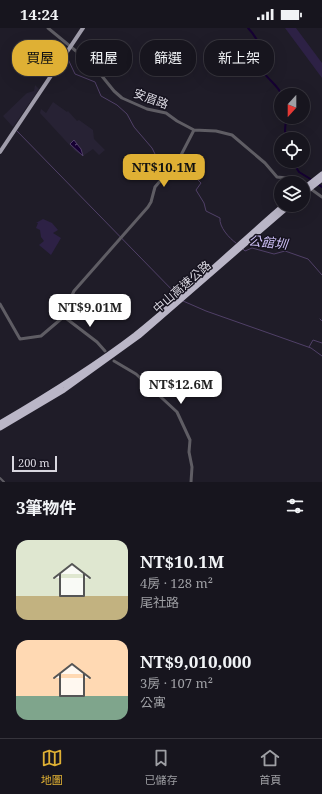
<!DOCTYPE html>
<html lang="zh-TW">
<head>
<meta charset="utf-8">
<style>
  body { margin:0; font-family:"Noto Serif","Noto Sans TC",serif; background:#24222b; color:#f1f3f6; height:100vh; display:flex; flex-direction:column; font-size:15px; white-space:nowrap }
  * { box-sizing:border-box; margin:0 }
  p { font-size:13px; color:#9e9fa4 }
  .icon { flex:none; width:22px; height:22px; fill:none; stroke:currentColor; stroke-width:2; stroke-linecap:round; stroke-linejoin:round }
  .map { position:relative; height:454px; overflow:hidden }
  .panel { display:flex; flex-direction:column; background:#17151e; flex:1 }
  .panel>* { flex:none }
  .guide { position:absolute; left:12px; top:12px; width:298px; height:36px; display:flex; gap:8px }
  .needle { width:26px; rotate:201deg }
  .tools { position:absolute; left:274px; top:60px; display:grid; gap:8px }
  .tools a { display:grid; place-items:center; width:36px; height:36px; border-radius:50%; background:#17151e; box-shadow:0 4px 16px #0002,0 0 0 1px #36343c; font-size:20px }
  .scale { position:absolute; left:12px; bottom:10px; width:45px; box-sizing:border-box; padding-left:4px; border:2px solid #d9d7e0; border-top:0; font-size:11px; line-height:14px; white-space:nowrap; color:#d9d7e0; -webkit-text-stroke:3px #16131f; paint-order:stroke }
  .price { position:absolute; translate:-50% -34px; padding:0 9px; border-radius:8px; background:#fff; color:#222; font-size:13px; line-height:26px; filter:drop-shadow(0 1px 2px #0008) }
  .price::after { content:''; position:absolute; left:50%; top:24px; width:12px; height:9px; margin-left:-6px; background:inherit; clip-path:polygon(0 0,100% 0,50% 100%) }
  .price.current { background:#dfb034; color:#111 }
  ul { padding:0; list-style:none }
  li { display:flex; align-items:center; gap:12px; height:100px; padding:0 16px }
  li span { display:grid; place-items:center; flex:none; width:112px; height:80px; border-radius:12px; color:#555 }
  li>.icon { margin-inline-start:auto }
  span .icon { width:48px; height:48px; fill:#fffc; stroke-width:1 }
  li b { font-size:17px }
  h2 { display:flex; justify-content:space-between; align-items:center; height:48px; padding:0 16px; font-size:17px }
  .chip { padding:0 14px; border-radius:16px; background:#17151e; box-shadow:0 4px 16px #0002,0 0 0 1px #36343c; font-size:14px; line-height:36px }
  .chip.current { background:#dfb034; color:#111 }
  .status { display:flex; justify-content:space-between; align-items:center; height:28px; padding:0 20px; background:#17151e; direction:ltr }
  .status svg { height:11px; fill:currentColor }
  .tabs { display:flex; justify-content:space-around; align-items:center; height:56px; border-top:1px solid #36343c; background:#17151e; font-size:11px; color:#9e9fa4 }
  .tabs a { display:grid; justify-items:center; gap:2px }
  .tabs .current { color:#dfb034 }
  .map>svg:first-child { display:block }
  .built { fill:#272234 }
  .green { fill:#2d2145 }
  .water { fill:#160033; stroke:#504067 }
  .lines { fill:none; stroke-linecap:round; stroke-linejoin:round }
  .stream { stroke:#504067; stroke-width:1 }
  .canal { stroke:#160033; stroke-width:2 }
  .minor { stroke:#5f5d64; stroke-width:2 }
  .tertiary { stroke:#5f5d64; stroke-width:3 }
  .primary { stroke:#a09dab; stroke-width:4 }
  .motorway { stroke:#bab6c7; stroke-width:5 }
  .labels { text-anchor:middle; stroke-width:3; stroke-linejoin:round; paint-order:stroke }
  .street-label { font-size:12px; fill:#d9d7e0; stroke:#16131f }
  .water-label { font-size:13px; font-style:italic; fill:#d0c2f9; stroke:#16131f }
</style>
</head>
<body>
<div class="status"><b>14:24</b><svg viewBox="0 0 49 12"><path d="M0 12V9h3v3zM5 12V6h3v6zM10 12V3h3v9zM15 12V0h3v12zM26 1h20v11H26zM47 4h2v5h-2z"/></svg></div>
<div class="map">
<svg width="322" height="454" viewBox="0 0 322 454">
  <rect width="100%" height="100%" fill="#1f1c28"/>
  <path class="built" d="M 35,57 L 39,61 L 13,99 L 3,88 L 27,65 L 34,63 Z
    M 53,74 L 67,84 L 68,83 L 77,93 L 79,92 L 93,102 L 94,111 L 105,122 L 99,127 L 93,121 L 83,128 L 75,123 L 40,85 L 41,81 L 46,85 Z"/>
  <path class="green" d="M 285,0 L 296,0 L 322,35 L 322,50 Z
    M 43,191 L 52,195 L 58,202 L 53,205 L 61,210 L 51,227 L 39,217 L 44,213 L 41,209 L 40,202 L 36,200 L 38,195 L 36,195 Z"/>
  <path class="water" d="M 74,112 L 77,116 L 75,117 L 77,116 L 81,121 L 83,128 L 70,116 Z"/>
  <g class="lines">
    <path class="stream" d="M 67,29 L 75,46 L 95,54 L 101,68 L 117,77 L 127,86 L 134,99 L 152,120 L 156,128 L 161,132 L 169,133 L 173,135
      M 17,103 L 178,268
      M 175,137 L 193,147 L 201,155 L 196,162 L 204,175 L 206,183 L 220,190 C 219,199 229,210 236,215
      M 243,221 L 245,223 L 252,220 L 274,226 L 285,223 L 308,231 L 322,247
      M 183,273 L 206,283 L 311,320 L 322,328
      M 320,291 L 322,293
      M 309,319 L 313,312 L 322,315"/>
    <path class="canal" d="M 248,0 C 256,8 261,19 264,30 C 265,35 261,40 264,45 C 270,53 278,58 282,67
      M 286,89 L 285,103 L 287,111
      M 292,133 L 299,144 L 312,152
      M 318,156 L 322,159"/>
    <path class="minor" d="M 0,450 L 4,454"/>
    <path class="tertiary" d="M 48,0 L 93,37 L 114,63 L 122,70 L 147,81 L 166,85 L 177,93 L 194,102 L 216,103 L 232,107 L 265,135 L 277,149 L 297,151 L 322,169
      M 0,276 L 20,311 L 41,308 L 61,291 L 74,263 L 148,179 L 151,174 L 155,159 L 179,131 L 194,102
      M 63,288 L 97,314 L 105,323
      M 114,333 L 136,346 L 177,384 L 190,412 L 189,424 L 192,439 L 191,454"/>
    <path class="primary" d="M 0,124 L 83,0"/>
    <path class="motorway" d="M 303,161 L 322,146
      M 303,166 L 322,151
      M 0,395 C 46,368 92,340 135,307 C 186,266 234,220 284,177
      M 0,400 L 64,362 L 139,308 L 290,177"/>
  </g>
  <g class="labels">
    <g class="street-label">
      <text transform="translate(151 71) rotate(20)" y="4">安眉路</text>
      <text transform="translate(182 259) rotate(-41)" y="4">中山高速公路</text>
    </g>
    <g class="water-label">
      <text transform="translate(268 214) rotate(6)" y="5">公館圳</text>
    </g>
  </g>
</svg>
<div class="tools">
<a><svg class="needle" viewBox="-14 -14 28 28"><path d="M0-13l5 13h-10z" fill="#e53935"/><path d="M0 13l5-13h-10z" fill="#9e9fa4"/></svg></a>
<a><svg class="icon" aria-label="locate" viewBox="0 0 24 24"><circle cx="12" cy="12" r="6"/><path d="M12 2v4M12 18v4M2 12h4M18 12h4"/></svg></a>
<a><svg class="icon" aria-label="layers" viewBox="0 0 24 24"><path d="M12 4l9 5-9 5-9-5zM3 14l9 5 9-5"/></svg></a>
</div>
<div class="scale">200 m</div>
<b class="price current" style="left:164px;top:160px">NT$10.1M</b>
<b class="price" style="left:90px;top:300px">NT$9.01M</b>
<b class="price" style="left:181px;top:377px">NT$12.6M</b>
<div class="guide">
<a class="chip current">買屋</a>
<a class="chip">租屋</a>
<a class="chip">篩選</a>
<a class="chip">新上架</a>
</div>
</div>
<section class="panel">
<h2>3筆物件<svg class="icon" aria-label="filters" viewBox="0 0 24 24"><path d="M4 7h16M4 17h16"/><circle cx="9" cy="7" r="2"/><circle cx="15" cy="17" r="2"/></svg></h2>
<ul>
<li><span style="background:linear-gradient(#dfe7d0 70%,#c2b280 0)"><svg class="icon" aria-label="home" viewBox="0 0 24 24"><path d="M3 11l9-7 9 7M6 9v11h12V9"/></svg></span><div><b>NT$10.1M</b><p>4房 · 128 m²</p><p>尾社路</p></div></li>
<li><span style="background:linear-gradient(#ffd9b3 70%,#7fa58c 0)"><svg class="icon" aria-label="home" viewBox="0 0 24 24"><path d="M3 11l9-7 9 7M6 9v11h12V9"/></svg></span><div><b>NT$9,010,000</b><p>3房 · 107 m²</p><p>公寓</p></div></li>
</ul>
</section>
<nav class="tabs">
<a class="current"><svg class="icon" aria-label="map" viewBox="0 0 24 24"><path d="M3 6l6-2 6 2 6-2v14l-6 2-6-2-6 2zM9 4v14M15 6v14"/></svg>地圖</a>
<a><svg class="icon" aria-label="saved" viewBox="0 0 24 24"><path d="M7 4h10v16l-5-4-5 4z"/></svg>已儲存</a>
<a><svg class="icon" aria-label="home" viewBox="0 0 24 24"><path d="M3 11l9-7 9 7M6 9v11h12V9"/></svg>首頁</a>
</nav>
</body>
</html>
